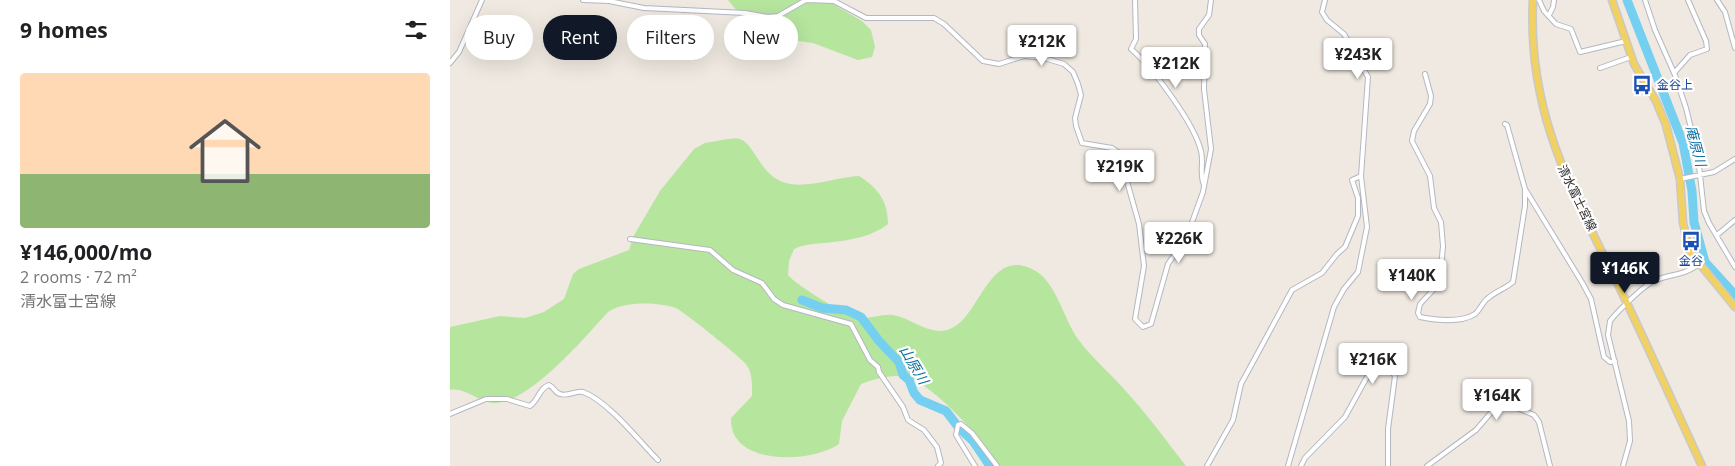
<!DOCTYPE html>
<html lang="en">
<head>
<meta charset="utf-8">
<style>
  body { margin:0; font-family:"Open Sans","Noto Sans JP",sans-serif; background:#f2f2f2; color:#202124; height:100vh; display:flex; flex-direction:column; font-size:19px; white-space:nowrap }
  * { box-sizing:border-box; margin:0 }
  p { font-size:16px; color:#757577 }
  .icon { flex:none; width:28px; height:28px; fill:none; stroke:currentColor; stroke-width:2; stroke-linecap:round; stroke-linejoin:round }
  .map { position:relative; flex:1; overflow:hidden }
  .details { display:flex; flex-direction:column; background:#fff; width:450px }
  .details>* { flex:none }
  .guide { position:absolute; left:15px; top:15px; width:475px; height:45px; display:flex; gap:10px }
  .price { position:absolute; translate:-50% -42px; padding:0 11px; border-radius:5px; background:#fff; color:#222; font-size:16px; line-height:32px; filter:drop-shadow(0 1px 2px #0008) }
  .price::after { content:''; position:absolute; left:50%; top:30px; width:15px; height:11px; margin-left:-8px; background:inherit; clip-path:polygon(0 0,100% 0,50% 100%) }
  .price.selected { background:#111827; color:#fff }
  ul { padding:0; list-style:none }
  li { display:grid; align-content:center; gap:10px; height:265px; padding:0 20px }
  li+li { border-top:1px solid #e0e0e0 }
  li span { display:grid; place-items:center; height:155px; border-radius:5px; color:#555 }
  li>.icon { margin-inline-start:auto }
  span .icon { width:90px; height:90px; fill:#fffc; stroke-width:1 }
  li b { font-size:21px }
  h2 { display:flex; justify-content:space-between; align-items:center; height:60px; padding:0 20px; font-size:21px }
  .pill { padding:0 18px; border-radius:22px; background:#fff; box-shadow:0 5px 20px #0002; font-size:18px; line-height:45px }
  .pill.selected { background:#111827; color:#fff }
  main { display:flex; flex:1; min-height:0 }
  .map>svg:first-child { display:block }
  .green { fill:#b6e59e }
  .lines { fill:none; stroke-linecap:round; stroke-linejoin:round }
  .river { stroke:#75cff0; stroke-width:9 }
  .street-casing { stroke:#b4b7c1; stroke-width:6 }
  .primary-casing { stroke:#c9c9c9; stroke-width:9 }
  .street { stroke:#fff; stroke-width:4 }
  .primary { stroke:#f2d163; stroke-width:6 }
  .labels { text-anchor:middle; stroke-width:4.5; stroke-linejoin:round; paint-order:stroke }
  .transit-label { font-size:12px; fill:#164399; stroke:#fff; text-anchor:start }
  .street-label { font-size:12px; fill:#2e2e2e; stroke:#fff }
  .water-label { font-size:14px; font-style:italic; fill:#0d6fa3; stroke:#fff }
</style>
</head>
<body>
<main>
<section class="details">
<h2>9 homes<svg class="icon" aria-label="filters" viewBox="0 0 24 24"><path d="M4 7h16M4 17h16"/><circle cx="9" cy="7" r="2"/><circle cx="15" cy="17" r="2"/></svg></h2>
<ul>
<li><span style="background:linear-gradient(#ffd9b3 65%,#8fb573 0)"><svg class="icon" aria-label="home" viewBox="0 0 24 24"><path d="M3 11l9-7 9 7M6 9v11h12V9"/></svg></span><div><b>¥146,000/mo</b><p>2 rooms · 72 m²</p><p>清水富士宮線</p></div></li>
</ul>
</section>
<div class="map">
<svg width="1285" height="466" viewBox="0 0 1285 466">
  <rect width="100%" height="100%" fill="#efe9e1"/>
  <path class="green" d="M 278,0 L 376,0 L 412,21 L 421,30 L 425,47 L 422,57 L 408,60 L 363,43 L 317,37 L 304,32 Z
    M 278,139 C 281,139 286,138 290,139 C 305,144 309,175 336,183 C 356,189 387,177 409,176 C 428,188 438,201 438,224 C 423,236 402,240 383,242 C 369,244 356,243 344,249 L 339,261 L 338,275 C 346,285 396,316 409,318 C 420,319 432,314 443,315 C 461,318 478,335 497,330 C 530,322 537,245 584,270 C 606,281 614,320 628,339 C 641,357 660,373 674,389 C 696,413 716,440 736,466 L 549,466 C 537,443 481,382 456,377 C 441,374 425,379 411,384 L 392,421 L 389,444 C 360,464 279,466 281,418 L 302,396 C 302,385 303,372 295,363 C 289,356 233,311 226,308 C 207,302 175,301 158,312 C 135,337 78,405 43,403 C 28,402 15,387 0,390 L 0,327 L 50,316 L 75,318 L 94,312 L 114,299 L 123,274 L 129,269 L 179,250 L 183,237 L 210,191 L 244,149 L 255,143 Z"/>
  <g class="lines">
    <path class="river" d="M 1177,0 L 1233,143 L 1242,191 L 1244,222 L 1255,262 L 1285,295
      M 352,300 L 372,308 L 396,310 L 411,317 L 429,341 L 449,362 L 453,375 L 459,380 L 464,393 L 470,400 L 496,411 L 509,428 L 523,441 L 540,466"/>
    <defs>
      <path id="street" d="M 133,0 L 159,1 L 194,8 L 295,13 L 318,17 L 328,16 L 356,0 L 384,1 L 416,18 L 484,18 L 494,24 L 533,61 L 549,64 L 574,56 L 594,58 L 614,64 L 623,72 L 628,84 L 631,95 L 625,118 L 626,126 L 632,143 L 662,148 L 669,153 L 689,224 L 694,266 L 685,319 L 693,327 L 701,324 L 718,264 L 737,236 L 753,192 L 761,149 L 754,89 L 755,44 L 749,35 L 749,29 L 759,15 L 761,0
        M 685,0 L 686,39 L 681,49 C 703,68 744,123 751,151 C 754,163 749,174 754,185
        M 1089,0 L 1094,11 L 1106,24 L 1121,29 L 1130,52 L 1176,41
        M 1195,0 L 1205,30 L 1225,75 L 1236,108 L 1248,157 L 1254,211 L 1259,223 L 1285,267
        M 1267,0 L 1275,12 L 1285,48
        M 1099,15 L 1103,7 L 1104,0
        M 0,63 L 9,52 L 32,0
        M 1150,68 L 1181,57
        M 1224,73 L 1240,55 L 1257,49 L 1256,41 L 1238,0
        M 975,74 L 981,96 L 980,104 L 964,131 L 962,141 L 980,176 L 984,208 L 991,222 L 993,246 L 990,279 L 986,287 L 970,304 L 968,313 L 970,317 C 985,320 1011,323 1025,314 C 1030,310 1032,303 1037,299 C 1046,291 1055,289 1063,282 L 1075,206 L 1075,189
        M 1055,124 L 1057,125 L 1075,189 L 1133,284 L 1141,299 L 1154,357 L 1160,362 L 1165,361
        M 1230,179 L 1264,172 L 1285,159
        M 1267,235 L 1285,220
        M 180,239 L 260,250 L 283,270 L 312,283 L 324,299 L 333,305 L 401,324 L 420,360 L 428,367 L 429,372 L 453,407 L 458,420 L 474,430 L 487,447 L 491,463 L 488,466
        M 0,414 L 36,399 L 57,399 L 80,406 C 89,400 89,388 99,385 C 104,387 105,393 110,394 C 118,397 126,390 133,392 C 158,401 189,441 208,460
        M 525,466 L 506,435 L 508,425 L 511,424 L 522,433 L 547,466
        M 757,466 L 783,420 L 791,384 L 842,290 L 872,273 L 887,254 L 895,247 L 908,216 L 908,198 L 902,180 L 911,176
        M 838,466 L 884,307 L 894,289 L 908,272 L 917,227 L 911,176 L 918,77 L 894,34 L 877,20 L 872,12 L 875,0
        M 851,466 L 855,458 L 895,417 L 917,377 L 926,368 L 941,370 L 945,376 L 938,429 L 938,466
        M 977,466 L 1026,430 L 1045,408 L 1052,404 L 1060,405 L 1084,415 L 1089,422 L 1100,466
        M 1173,466 L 1180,441 L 1179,421 L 1158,335 L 1160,321 C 1167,312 1194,285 1204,281 C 1222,273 1230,277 1248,265"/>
      <path id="primary" d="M 1083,0 C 1077,118 1125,195 1174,297 C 1201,353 1226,410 1252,466
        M 1162,0 L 1184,64 L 1206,101 L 1216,125 L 1230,179 L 1233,223 L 1240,252 L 1285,307"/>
    </defs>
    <use href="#street" class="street-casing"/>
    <use href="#primary" class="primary-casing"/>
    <use href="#street" class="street"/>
    <use href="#primary" class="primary"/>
  </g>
  <defs>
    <symbol id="bus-bare" viewBox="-9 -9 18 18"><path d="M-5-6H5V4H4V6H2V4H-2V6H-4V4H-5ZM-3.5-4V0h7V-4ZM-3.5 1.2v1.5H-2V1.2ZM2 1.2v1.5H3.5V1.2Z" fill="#1a4fb4" stroke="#fff" stroke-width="2.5" paint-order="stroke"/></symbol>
  </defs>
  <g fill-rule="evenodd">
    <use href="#bus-bare" x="1178" y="71" width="28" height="28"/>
    <use href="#bus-bare" x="1227" y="227" width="28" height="28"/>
  </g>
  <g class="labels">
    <g class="transit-label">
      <text x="1207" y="89">金谷上</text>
      <text x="1241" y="265" text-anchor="middle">金谷</text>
    </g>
    <g class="street-label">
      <text transform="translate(1127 198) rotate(64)" y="4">清水富士宮線</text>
    </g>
    <g class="water-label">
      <text transform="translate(1246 146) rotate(75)" y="5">庵原川</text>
      <text transform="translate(464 365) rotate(59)" y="5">山原川</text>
    </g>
  </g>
</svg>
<b class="price" style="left:592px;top:67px">¥212K</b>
<b class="price" style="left:908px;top:80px">¥243K</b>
<b class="price" style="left:726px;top:89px">¥212K</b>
<b class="price" style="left:670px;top:192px">¥219K</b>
<b class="price" style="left:729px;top:264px">¥226K</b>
<b class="price selected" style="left:1175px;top:294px">¥146K</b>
<b class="price" style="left:962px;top:301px">¥140K</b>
<b class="price" style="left:923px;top:385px">¥216K</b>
<b class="price" style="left:1047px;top:421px">¥164K</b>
<div class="guide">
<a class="pill">Buy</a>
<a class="pill selected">Rent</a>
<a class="pill">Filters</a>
<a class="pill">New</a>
</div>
</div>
</main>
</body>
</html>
